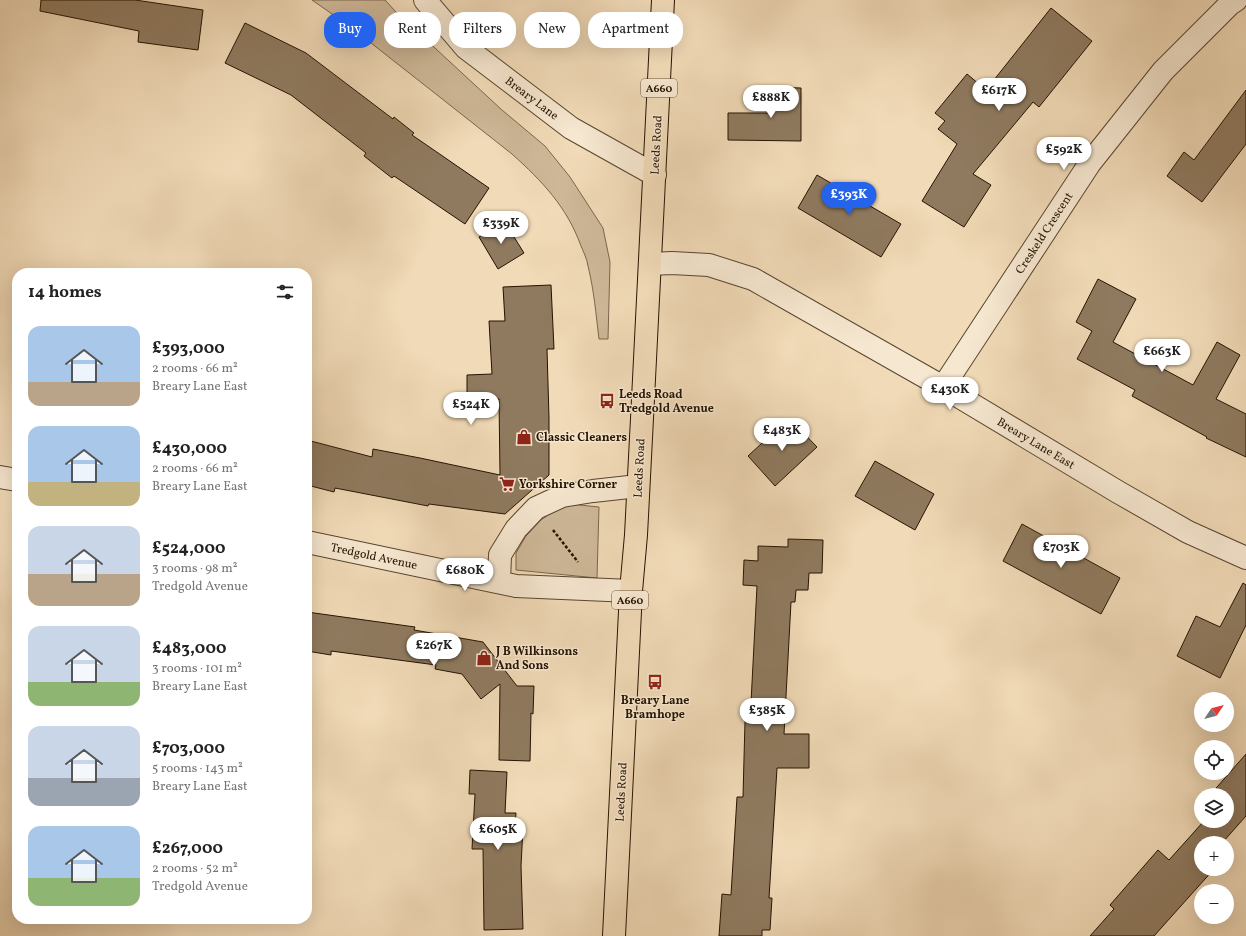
<!DOCTYPE html>
<html lang="en">
<head>
<meta charset="utf-8">
<style>
  body { margin:0; font-family:Vollkorn,serif; background:#f2f2f2; color:#222; height:100vh; display:flex; flex-direction:column; font-size:15px; white-space:nowrap }
  * { box-sizing:border-box; margin:0 }
  p { font-size:13px; color:#767676 }
  .icon { flex:none; width:22px; height:22px; fill:none; stroke:currentColor; stroke-width:2; stroke-linecap:round; stroke-linejoin:round }
  .map { position:relative; flex:1; overflow:hidden }
  .side { position:absolute; left:12px; top:268px; width:300px; height:656px; display:flex; flex-direction:column; background:#fff; border-radius:16px; box-shadow:0 4px 16px #0002 }
  .side>* { flex:none }
  .hud { position:absolute; left:324px; top:12px; width:380px; height:36px; display:flex; gap:8px }
  .needle { width:26px; rotate:55deg }
  .tools { position:absolute; left:1194px; top:692px; display:grid; gap:8px }
  .tools a { display:grid; place-items:center; width:40px; height:40px; border-radius:50%; background:#fff; box-shadow:0 4px 16px #0002; font-size:20px }
  .price { position:absolute; translate:-50% -34px; padding:0 9px; border-radius:14px; background:#fff; color:#222; font-size:13px; line-height:26px; filter:drop-shadow(0 1px 2px #0008) }
  .price::after { content:''; position:absolute; left:50%; top:24px; width:12px; height:9px; margin-left:-6px; background:inherit; clip-path:polygon(0 0,100% 0,50% 100%) }
  .price.on { background:#2563eb; color:#fff }
  ul { padding:0; list-style:none }
  li { display:flex; align-items:center; gap:12px; height:100px; padding:0 16px }
  li span { display:grid; place-items:center; flex:none; width:112px; height:80px; border-radius:12px; color:#555 }
  li>.icon { margin-inline-start:auto }
  span .icon { width:48px; height:48px; fill:#fffc; stroke-width:1 }
  li b { font-size:17px }
  h2 { display:flex; justify-content:space-between; align-items:center; height:48px; padding:0 16px; font-size:17px }
  .pill { padding:0 14px; border-radius:16px; background:#fff; box-shadow:0 4px 16px #0002; font-size:14px; line-height:36px }
  .pill.on { background:#2563eb; color:#fff }
  .map>svg:first-child { display:block }
  .green { fill:#ceb898; stroke:#7a664c }
  .building { fill:#8f7a5f; stroke:#251300 }
  .lines { fill:none; stroke-linecap:round; stroke-linejoin:round }
  .minor-casing { stroke:#58452e; stroke-width:24 }
  .highway-casing { stroke:#251300; stroke-width:24 }
  .path { stroke:#251300; stroke-width:2.5; stroke-dasharray:3 2; stroke-linecap:butt }
  .minor { stroke:#f6e7d0; stroke-width:22 }
  .highway { stroke:#f1dab7; stroke-width:22 }
  .labels { text-anchor:middle; stroke-width:3; stroke-linejoin:round; paint-order:stroke }
  .shield { fill:#f6e7d0; stroke:#64533e; stroke-width:1 }
  .shield-label { font-size:11px; font-weight:bold; fill:#251300 }
  .street-label { font-size:12px; fill:#251300; stroke:#f6e7d0 }
  .poi-label { font-size:12px; font-weight:bold; fill:#251300; stroke:#f6e7d0; text-anchor:start }
</style>
</head>
<body>
<div class="map">
<svg width="1246" height="936" viewBox="0 0 1246 936">
  <rect width="100%" height="100%" fill="#f1dab7"/>
  <filter id="stains"><feTurbulence type="fractalNoise" baseFrequency=".005" numOctaves="4"/><feColorMatrix values="0 0 0 0 .2 0 0 0 0 .09 0 0 0 0 .02 0 0 0 .5 -.17"/></filter>
  <radialGradient id="worn" r=".72"><stop offset=".6" stop-color="#630" stop-opacity="0"/><stop offset="1" stop-color="#630" stop-opacity=".3"/></radialGradient>
  <path class="green" d="M 312,0 L 385,0 L 396,12 L 502,110 L 545,146 L 570,177 L 603,228 L 610,262 L 608,339 L 599,339 C 596,315 594,290 588,266 C 587,259 584,253 581,246 C 567,207 542,181 512,154 L 352,28 Z
    M 570,504 L 599,507 L 597,578 L 516,570 L 516,553 L 526,536 L 541,520 L 558,508 Z"/>
  <path class="building" d="M 41,0 L 135,0 L 203,10 L 198,50 L 138,42 L 139,31 L 40,11 Z
    M 1051,8 L 1092,41 L 1039,107 L 1033,102 L 973,174 L 991,185 L 964,227 L 922,201 L 957,144 L 938,129 L 945,121 L 935,113 L 967,74 L 986,90 Z
    M 245,23 L 306,53 L 393,119 L 394,117 L 414,133 L 412,135 L 489,188 L 465,224 L 394,176 L 392,178 L 364,156 L 366,153 L 291,95 L 225,63 Z
    M 768,87 L 801,88 L 801,141 L 728,140 L 728,113 L 768,113 Z
    M 1246,90 L 1246,144 L 1202,202 L 1167,176 L 1184,152 L 1194,160 Z
    M 817,175 L 901,224 L 881,257 L 798,208 Z
    M 504,221 L 524,253 L 498,269 L 479,237 Z
    M 1098,279 L 1136,299 L 1113,342 L 1193,385 L 1217,342 L 1240,355 L 1216,399 L 1246,414 L 1246,457 L 1206,438 L 1207,437 L 1132,396 L 1135,390 L 1077,359 L 1092,331 L 1076,322 Z
    M 551,285 L 554,349 L 547,349 L 549,418 L 549,475 L 505,514 L 429,504 L 428,506 L 335,488 L 334,492 L 307,485 L 307,440 L 372,457 L 373,449 L 420,458 L 500,475 L 499,399 L 467,400 L 467,375 L 492,374 L 489,321 L 505,321 L 503,287 Z
    M 789,418 L 817,447 L 775,486 L 748,456 Z
    M 875,461 L 934,494 L 915,530 L 855,496 Z
    M 1022,524 L 1120,578 L 1101,614 L 1003,561 Z
    M 788,539 L 823,540 L 822,573 L 809,573 L 808,590 L 796,590 L 795,602 L 791,602 L 784,734 L 809,734 L 809,768 L 777,768 L 769,898 L 772,898 L 770,930 L 762,930 L 762,936 L 719,936 L 722,894 L 731,895 L 737,797 L 743,797 L 745,721 L 750,722 L 757,586 L 743,585 L 744,560 L 758,561 L 758,546 L 788,547 Z
    M 1243,583 L 1246,585 L 1246,625 L 1220,678 L 1177,656 L 1196,616 L 1220,627 Z
    M 307,612 L 415,627 L 414,630 L 483,642 L 517,686 L 534,686 L 533,714 L 531,713 L 530,761 L 499,760 L 500,684 L 481,699 L 462,674 L 435,669 L 436,665 L 331,651 L 331,655 L 307,651 Z
    M 1246,754 L 1246,816 L 1222,843 L 1201,843 L 1201,867 L 1199,869 L 1214,869 L 1154,936 L 1090,936 L 1114,909 L 1110,905 L 1158,850 L 1169,860 L 1204,821 L 1227,821 L 1227,795 L 1210,795 Z
    M 470,770 L 507,772 L 505,813 L 516,813 L 515,827 L 523,828 L 521,866 L 523,929 L 484,930 L 483,849 L 472,849 L 475,794 L 469,794 Z"/>
  <g class="lines">
    <defs>
      <path id="minor" d="M 425,0 L 466,48 L 571,128 L 655,175
        M 650,264 L 672,263 L 709,265 L 753,279 L 943,387 L 1118,492 L 1188,532 L 1246,558
        M 943,387 L 1090,163 L 1163,71 L 1230,4 L 1236,0
        M 0,477 L 17,480
        M 307,542 L 516,586 L 631,591
        M 499,582 L 500,555 L 516,529 L 536,508 L 562,496 L 593,491 L 638,486"/>
      <path id="highway" d="M 614,936 L 631,591 L 636,535 L 643,399 L 663,0"/>
    </defs>
    <use href="#minor" class="minor-casing"/>
    <use href="#highway" class="highway-casing"/>
    <path class="path" d="M 553,530 L 578,562"/>
    <use href="#minor" class="minor"/>
    <use href="#highway" class="highway"/>
  </g>
  <defs>
    <symbol id="bus-bare" viewBox="-9 -9 18 18"><path d="M-5-6H5V4H4V6H2V4H-2V6H-4V4H-5ZM-3.5-4V0h7V-4ZM-3.5 1.2v1.5H-2V1.2ZM2 1.2v1.5H3.5V1.2Z" fill="#8f2418" stroke="#f6e7d0" stroke-width="2.5" paint-order="stroke"/></symbol>
    <symbol id="shop-bare" viewBox="-9 -9 18 18"><path d="M-5-2.5h2.3a2.7 3.5 0 0 1 5.4 0H5L5.5 6h-11ZM-1.5-2.5h3a1.5 2.3 0 0 0-3 0Z" fill="#8f2418" stroke="#f6e7d0" stroke-width="2.5" paint-order="stroke"/></symbol>
    <symbol id="supermarket-bare" viewBox="-9 -9 18 18"><path d="M-6-5.5h2.5l.6 2H6L4.5 2H-2.5L-4.4-4H-6ZM-1.5 3.2a1.3 1.3 0 1 0 .1 0ZM3 3.2a1.3 1.3 0 1 0 .1 0Z" fill="#8f2418" stroke="#f6e7d0" stroke-width="2.5" paint-order="stroke"/></symbol>
  </defs>
  <g fill-rule="evenodd">
    <use href="#bus-bare" x="596" y="390" width="22" height="22"/>
    <use href="#shop-bare" x="513" y="426" width="22" height="22"/>
    <use href="#supermarket-bare" x="496" y="473" width="22" height="22"/>
    <use href="#shop-bare" x="473" y="647" width="22" height="22"/>
    <use href="#bus-bare" x="644" y="671" width="22" height="22"/>
  </g>
  <g class="labels">
    <g class="shield">
      <rect x="641" y="79" width="36" height="18" rx="3"/>
      <rect x="612" y="591" width="36" height="18" rx="3"/>
    </g>
    <g class="shield-label">
      <text x="659" y="92">A660</text>
      <text x="630" y="604">A660</text>
    </g>
    <g class="street-label">
      <text transform="translate(532 98) rotate(37)" y="4">Breary Lane</text>
      <text transform="translate(656 145) rotate(-87)" y="4">Leeds Road</text>
      <text transform="translate(1044 233) rotate(-57)" y="4">Creskeld Crescent</text>
      <text transform="translate(1036 443) rotate(31)" y="4">Breary Lane East</text>
      <text transform="translate(639 468) rotate(-87)" y="4">Leeds Road</text>
      <text transform="translate(374 556) rotate(12)" y="4">Tredgold Avenue</text>
      <text transform="translate(621 792) rotate(-87)" y="4">Leeds Road</text>
    </g>
    <g class="poi-label">
      <text x="619" y="398">Leeds Road<tspan x="619" dy="14">Tredgold Avenue</tspan></text>
      <text x="536" y="441">Classic Cleaners</text>
      <text x="519" y="488">Yorkshire Corner</text>
      <text x="496" y="655">J B Wilkinsons<tspan x="496" dy="14">And Sons</tspan></text>
      <text x="655" y="704" text-anchor="middle">Breary Lane<tspan x="655" dy="14">Bramhope</tspan></text>
    </g>
  </g>
  <rect width="100%" height="100%" filter="url(#stains)"/>
  <rect width="100%" height="100%" fill="url(#worn)"/>
</svg>
<div class="tools">
<a><svg class="needle" viewBox="-14 -14 28 28"><path d="M0-13l5 13h-10z" fill="#e53935"/><path d="M0 13l5-13h-10z" fill="#767676"/></svg></a>
<a><svg class="icon" aria-label="locate" viewBox="0 0 24 24"><circle cx="12" cy="12" r="6"/><path d="M12 2v4M12 18v4M2 12h4M18 12h4"/></svg></a>
<a><svg class="icon" aria-label="layers" viewBox="0 0 24 24"><path d="M12 4l9 5-9 5-9-5zM3 14l9 5 9-5"/></svg></a>
<a>+</a>
<a>−</a>
</div>
<b class="price" style="left:999px;top:112px">£617K</b>
<b class="price" style="left:771px;top:119px">£888K</b>
<b class="price" style="left:1064px;top:171px">£592K</b>
<b class="price on" style="left:849px;top:216px">£393K</b>
<b class="price" style="left:501px;top:245px">£339K</b>
<b class="price" style="left:1162px;top:373px">£663K</b>
<b class="price" style="left:950px;top:411px">£430K</b>
<b class="price" style="left:471px;top:426px">£524K</b>
<b class="price" style="left:782px;top:452px">£483K</b>
<b class="price" style="left:1061px;top:569px">£703K</b>
<b class="price" style="left:465px;top:592px">£680K</b>
<b class="price" style="left:434px;top:667px">£267K</b>
<b class="price" style="left:767px;top:732px">£385K</b>
<b class="price" style="left:498px;top:851px">£605K</b>
<div class="hud">
<a class="pill on">Buy</a>
<a class="pill">Rent</a>
<a class="pill">Filters</a>
<a class="pill">New</a>
<a class="pill">Apartment</a>
</div>
<section class="side">
<h2>14 homes<svg class="icon" aria-label="filters" viewBox="0 0 24 24"><path d="M4 7h16M4 17h16"/><circle cx="9" cy="7" r="2"/><circle cx="15" cy="17" r="2"/></svg></h2>
<ul>
<li><span style="background:linear-gradient(#a9c7e8 70%,#b9a48a 0)"><svg class="icon" aria-label="home" viewBox="0 0 24 24"><path d="M3 11l9-7 9 7M6 9v11h12V9"/></svg></span><div><b>£393,000</b><p>2 rooms · 66 m²</p><p>Breary Lane East</p></div></li>
<li><span style="background:linear-gradient(#a9c7e8 70%,#c2b280 0)"><svg class="icon" aria-label="home" viewBox="0 0 24 24"><path d="M3 11l9-7 9 7M6 9v11h12V9"/></svg></span><div><b>£430,000</b><p>2 rooms · 66 m²</p><p>Breary Lane East</p></div></li>
<li><span style="background:linear-gradient(#c9d6e8 60%,#b9a48a 0)"><svg class="icon" aria-label="home" viewBox="0 0 24 24"><path d="M3 11l9-7 9 7M6 9v11h12V9"/></svg></span><div><b>£524,000</b><p>3 rooms · 98 m²</p><p>Tredgold Avenue</p></div></li>
<li><span style="background:linear-gradient(#c9d6e8 70%,#8fb573 0)"><svg class="icon" aria-label="home" viewBox="0 0 24 24"><path d="M3 11l9-7 9 7M6 9v11h12V9"/></svg></span><div><b>£483,000</b><p>3 rooms · 101 m²</p><p>Breary Lane East</p></div></li>
<li><span style="background:linear-gradient(#c9d6e8 65%,#9aa5b1 0)"><svg class="icon" aria-label="home" viewBox="0 0 24 24"><path d="M3 11l9-7 9 7M6 9v11h12V9"/></svg></span><div><b>£703,000</b><p>5 rooms · 143 m²</p><p>Breary Lane East</p></div></li>
<li><span style="background:linear-gradient(#a9c7e8 65%,#8fb573 0)"><svg class="icon" aria-label="home" viewBox="0 0 24 24"><path d="M3 11l9-7 9 7M6 9v11h12V9"/></svg></span><div><b>£267,000</b><p>2 rooms · 52 m²</p><p>Tredgold Avenue</p></div></li>
</ul>
</section>
</div>
</body>
</html>
